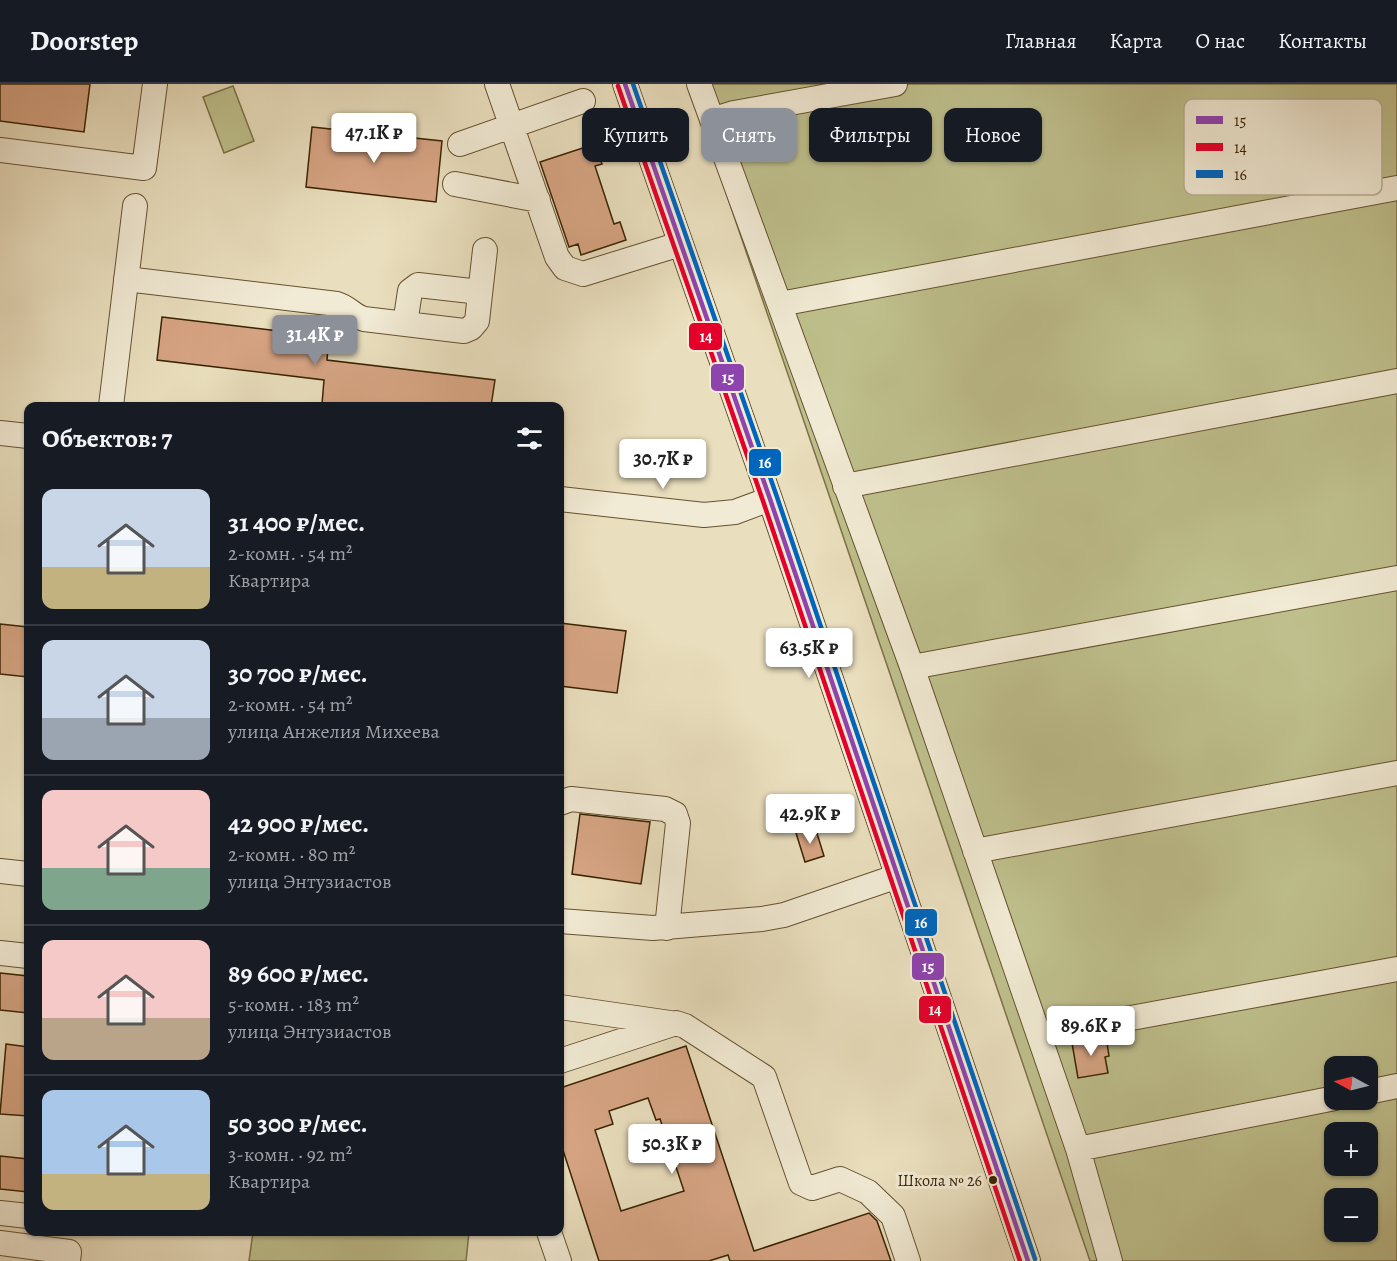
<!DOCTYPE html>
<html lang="ru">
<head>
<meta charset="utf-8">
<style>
  body { margin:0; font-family:Alegreya,serif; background:#20242c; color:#f1f3f6; height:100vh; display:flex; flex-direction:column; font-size:22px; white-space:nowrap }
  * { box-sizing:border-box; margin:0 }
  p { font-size:20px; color:#9ea1a6 }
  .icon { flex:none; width:33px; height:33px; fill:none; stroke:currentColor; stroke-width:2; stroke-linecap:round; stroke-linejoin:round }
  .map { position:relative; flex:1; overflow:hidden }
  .side { position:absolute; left:24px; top:318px; width:540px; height:834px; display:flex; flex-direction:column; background:#171b24; border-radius:12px; box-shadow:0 2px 4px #0004 }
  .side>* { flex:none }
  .banner { position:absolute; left:582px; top:24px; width:570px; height:54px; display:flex; gap:12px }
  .needle { width:39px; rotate:277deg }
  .fabs { position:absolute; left:1324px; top:972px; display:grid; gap:12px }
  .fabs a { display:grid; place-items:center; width:54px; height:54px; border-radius:12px; background:#171b24; box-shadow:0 2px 4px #0004; font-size:30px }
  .price { position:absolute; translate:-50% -51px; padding:0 14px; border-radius:6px; background:#fff; color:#222; font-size:20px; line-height:39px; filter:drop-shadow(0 2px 3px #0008) }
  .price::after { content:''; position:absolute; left:50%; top:36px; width:18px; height:14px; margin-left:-9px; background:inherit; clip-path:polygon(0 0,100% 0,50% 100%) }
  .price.selected { background:#8c9099; color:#fff }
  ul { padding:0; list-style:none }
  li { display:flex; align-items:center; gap:18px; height:150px; padding:0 18px }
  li+li { border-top:2px solid #363941 }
  li span { display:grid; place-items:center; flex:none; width:168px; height:120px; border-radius:12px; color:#555 }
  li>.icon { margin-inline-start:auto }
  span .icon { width:72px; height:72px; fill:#fffc; stroke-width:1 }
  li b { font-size:26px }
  h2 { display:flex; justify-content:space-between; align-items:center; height:72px; padding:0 18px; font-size:26px }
  .pill { padding:0 21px; border-radius:12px; background:#171b24; box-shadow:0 2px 4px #0004; font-size:21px; line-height:54px }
  .pill.selected { background:#8c9099; color:#fff }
  header { display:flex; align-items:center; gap:36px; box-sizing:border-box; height:84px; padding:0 30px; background:#171b24; border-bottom:2px solid #363941 }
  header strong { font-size:28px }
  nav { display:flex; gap:33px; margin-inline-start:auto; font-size:21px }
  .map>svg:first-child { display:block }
  .green { fill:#bebf8c; stroke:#7c7146; stroke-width:1.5; fill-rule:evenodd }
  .building { fill:#d6a483; stroke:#3a2300; stroke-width:1.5; fill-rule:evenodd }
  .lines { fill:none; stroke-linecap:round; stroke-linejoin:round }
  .minor-casing { stroke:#66522f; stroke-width:26 }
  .minor { stroke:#f1ead4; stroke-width:24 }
  .bus-1-casing { stroke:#f1ead4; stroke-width:9 }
  .bus-2-casing { stroke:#f1ead4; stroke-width:9 }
  .bus-3-casing { stroke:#f1ead4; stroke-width:9 }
  .bus-1 { stroke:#8e44ad; stroke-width:4.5 }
  .bus-2 { stroke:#e4002b; stroke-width:4.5 }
  .bus-3 { stroke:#0065bd; stroke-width:4.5 }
  .bus-dot { fill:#3a2300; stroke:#f1ead4; stroke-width:2 }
  .labels { text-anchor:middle; stroke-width:6; stroke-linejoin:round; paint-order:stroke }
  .bus-label { font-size:16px; fill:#3a2300; stroke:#f1ead4; text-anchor:end }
  .key { fill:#f1ead4; stroke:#baae94; stroke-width:1.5 }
  .key-label { font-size:16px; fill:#3a2300 }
  .line-badge { stroke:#f1ead4; stroke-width:2 }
  .badge-label { font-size:16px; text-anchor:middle; font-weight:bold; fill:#fff }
</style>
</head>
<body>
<header>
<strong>Doorstep</strong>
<nav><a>Главная</a><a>Карта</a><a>О нас</a><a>Контакты</a></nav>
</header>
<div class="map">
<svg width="1397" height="1177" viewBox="0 0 1397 1177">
  <rect width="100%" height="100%" fill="#e9debd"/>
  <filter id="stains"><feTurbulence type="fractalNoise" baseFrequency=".00333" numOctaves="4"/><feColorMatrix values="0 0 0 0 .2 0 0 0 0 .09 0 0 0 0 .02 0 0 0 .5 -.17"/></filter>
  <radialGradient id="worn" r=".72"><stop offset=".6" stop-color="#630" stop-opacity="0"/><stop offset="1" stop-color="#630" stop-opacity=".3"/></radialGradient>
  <path class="green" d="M 689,0 L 1397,0 L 1397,1177 L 1090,1177 ZM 1335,982 L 1368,982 L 1368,1016 L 1335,1016 ZM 1335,1048 L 1368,1048 L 1368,1082 L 1335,1082 ZM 1335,1114 L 1368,1114 L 1368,1148 L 1335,1148 Z
    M 233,2 L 254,57 L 224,69 L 203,13 Z
    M 253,1148 L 469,1148 L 466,1177 L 249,1177 Z"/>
  <path class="building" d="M 0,0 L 90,0 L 84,48 L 0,37 Z
    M 312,43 L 442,57 L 436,118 L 306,103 Z
    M 595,60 L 602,80 L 595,82 L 614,140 L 620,138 L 626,156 L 581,171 L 578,160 L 569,163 L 540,78 Z
    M 162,233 L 329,253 L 327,276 L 495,296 L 491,322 L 347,322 L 322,320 L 324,296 L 157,276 Z
    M 560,539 L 626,547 L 617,609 L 560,602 Z
    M 0,540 L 28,543 L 28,593 L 0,590 Z
    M 580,730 L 650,738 L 641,800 L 572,790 Z
    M 815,743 L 824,772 L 805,778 L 796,749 Z
    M 0,889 L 28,892 L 28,929 L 0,926 Z
    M 1106,953 L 1109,972 L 1105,973 L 1108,989 L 1078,994 L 1072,959 Z
    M 6,960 L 28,963 L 28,1032 L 0,1030 Z
    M 686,962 L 754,1167 L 869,1129 L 877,1137 L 891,1177 L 730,1177 L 728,1171 L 709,1177 L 599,1177 L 560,1057 L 560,1004 ZM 648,1014 L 656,1036 L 660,1035 L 684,1107 L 621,1127 L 595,1046 L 613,1040 L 609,1027 Z
    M 0,1072 L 28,1075 L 28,1108 L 0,1105 Z"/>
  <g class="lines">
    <defs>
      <path id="minor" d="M 497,0 L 557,173 L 565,184 L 583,190 L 680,160
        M 625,0 L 770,415 L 1028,1177
        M 699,0 L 912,583 L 1078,1065 L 1110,1177
        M 712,36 L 734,29 L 895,0
        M 460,60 L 583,17
        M 0,66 L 144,84 L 155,0
        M 455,100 L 538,116
        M 126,195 L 337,220 C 348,223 353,232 364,235 L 464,247 L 471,244 L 477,237 L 485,166
        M 780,220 L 1397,104
        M 405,240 L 410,207 L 418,201 L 480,208
        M 111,322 L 135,122
        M 0,349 L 28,352
        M 845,402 L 1397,297
        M 560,415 L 704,431 L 735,428 L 770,415
        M 912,583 L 1397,494
        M 560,719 L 571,715 L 665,725 L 675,730 L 678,739 L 667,844
        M 975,767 L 1397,689
        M 0,787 L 28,790
        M 560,837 L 653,844 L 762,835 L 784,831 L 898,792
        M 0,869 L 28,872
        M 560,923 L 670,939
        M 1039,951 L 1397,885
        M 560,977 L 676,939 L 685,942 L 764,993 L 801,1099 L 812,1104 L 840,1095 L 868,1108 L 893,1132 L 908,1177
        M 1368,1008 L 1397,1002
        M 1078,1065 L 1335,1014
        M 0,1129 L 28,1132
        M 549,1148 L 559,1177
        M 0,1159 L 69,1168 L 68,1177"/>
    </defs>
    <use href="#minor" class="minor-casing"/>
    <use href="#minor" class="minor"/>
    <defs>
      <path id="bus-1" d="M 625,0 L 770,415 L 1028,1177"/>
      <path id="bus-2" d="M 618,2 L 763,417 L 1020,1177"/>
      <path id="bus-3" d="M 633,0 L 777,413 L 1035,1175"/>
    </defs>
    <use href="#bus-1" class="bus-1-casing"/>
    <use href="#bus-2" class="bus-2-casing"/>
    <use href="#bus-3" class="bus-3-casing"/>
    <use href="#bus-1" class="bus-1"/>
    <use href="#bus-2" class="bus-2"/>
    <use href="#bus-3" class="bus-3"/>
  </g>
  <circle class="bus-dot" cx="993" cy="1096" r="5"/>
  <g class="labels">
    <g class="bus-label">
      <text x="982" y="1102">Школа № 26</text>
    </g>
  </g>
  <rect x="1184" y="15" width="198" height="96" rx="9" class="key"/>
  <rect x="1196" y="32" width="27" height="8" fill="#8e44ad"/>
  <rect x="1196" y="59" width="27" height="8" fill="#e4002b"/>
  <rect x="1196" y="86" width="27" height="8" fill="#0065bd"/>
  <g class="key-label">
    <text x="1234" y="42">15</text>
    <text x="1234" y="69">14</text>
    <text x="1234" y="96">16</text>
  </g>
  <g class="line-badge">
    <rect x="688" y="238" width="35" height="29" rx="6" fill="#e4002b"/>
    <rect x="710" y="279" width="35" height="29" rx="6" fill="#8e44ad"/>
    <rect x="748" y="364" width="34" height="29" rx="6" fill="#0065bd"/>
    <rect x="904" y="824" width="34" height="29" rx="6" fill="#0065bd"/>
    <rect x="911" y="868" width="34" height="29" rx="6" fill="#8e44ad"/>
    <rect x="918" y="911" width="34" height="29" rx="6" fill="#e4002b"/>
  </g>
  <g class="badge-label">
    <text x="706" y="258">14</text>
    <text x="728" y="299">15</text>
    <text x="765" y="384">16</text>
    <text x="921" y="844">16</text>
    <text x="928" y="888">15</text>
    <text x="935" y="931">14</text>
  </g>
  <rect width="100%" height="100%" filter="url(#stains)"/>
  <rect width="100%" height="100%" fill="url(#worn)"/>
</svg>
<div class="fabs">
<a><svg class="needle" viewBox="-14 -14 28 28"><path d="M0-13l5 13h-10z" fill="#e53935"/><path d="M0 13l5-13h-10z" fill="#9ea1a6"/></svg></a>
<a>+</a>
<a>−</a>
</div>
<b class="price" style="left:374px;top:80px">47.1K ₽</b>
<b class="price selected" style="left:315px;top:282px">31.4K ₽</b>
<b class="price" style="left:663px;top:406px">30.7K ₽</b>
<b class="price" style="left:809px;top:595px">63.5K ₽</b>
<b class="price" style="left:810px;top:761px">42.9K ₽</b>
<b class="price" style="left:1091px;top:973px">89.6K ₽</b>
<b class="price" style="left:672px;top:1091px">50.3K ₽</b>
<div class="banner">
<a class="pill">Купить</a>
<a class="pill selected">Снять</a>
<a class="pill">Фильтры</a>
<a class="pill">Новое</a>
</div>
<section class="side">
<h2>Объектов: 7<svg class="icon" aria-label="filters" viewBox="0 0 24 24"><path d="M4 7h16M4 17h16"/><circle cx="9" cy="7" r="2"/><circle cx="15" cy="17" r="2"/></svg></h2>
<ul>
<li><span style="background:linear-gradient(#c9d6e8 65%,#c2b280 0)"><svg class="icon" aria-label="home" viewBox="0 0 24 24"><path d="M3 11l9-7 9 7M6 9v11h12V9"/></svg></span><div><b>31 400 ₽/мес.</b><p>2-комн. · 54 m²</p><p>Квартира</p></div></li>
<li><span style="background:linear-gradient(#c9d6e8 65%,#9aa5b1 0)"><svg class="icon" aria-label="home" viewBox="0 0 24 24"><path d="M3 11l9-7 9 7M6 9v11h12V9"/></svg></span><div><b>30 700 ₽/мес.</b><p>2-комн. · 54 m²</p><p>улица Анжелия Михеева</p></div></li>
<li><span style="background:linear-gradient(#f6c9c9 65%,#7fa58c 0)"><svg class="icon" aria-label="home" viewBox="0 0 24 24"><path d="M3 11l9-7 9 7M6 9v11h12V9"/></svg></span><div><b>42 900 ₽/мес.</b><p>2-комн. · 80 m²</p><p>улица Энтузиастов</p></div></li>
<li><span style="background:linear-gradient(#f6c9c9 65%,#b9a48a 0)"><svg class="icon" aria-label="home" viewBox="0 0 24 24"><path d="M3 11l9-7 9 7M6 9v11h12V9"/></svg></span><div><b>89 600 ₽/мес.</b><p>5-комн. · 183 m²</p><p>улица Энтузиастов</p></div></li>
<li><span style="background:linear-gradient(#a9c7e8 70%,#c2b280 0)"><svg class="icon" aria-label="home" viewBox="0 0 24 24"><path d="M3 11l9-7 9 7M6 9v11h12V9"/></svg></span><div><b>50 300 ₽/мес.</b><p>3-комн. · 92 m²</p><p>Квартира</p></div></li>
</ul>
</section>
</div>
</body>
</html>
